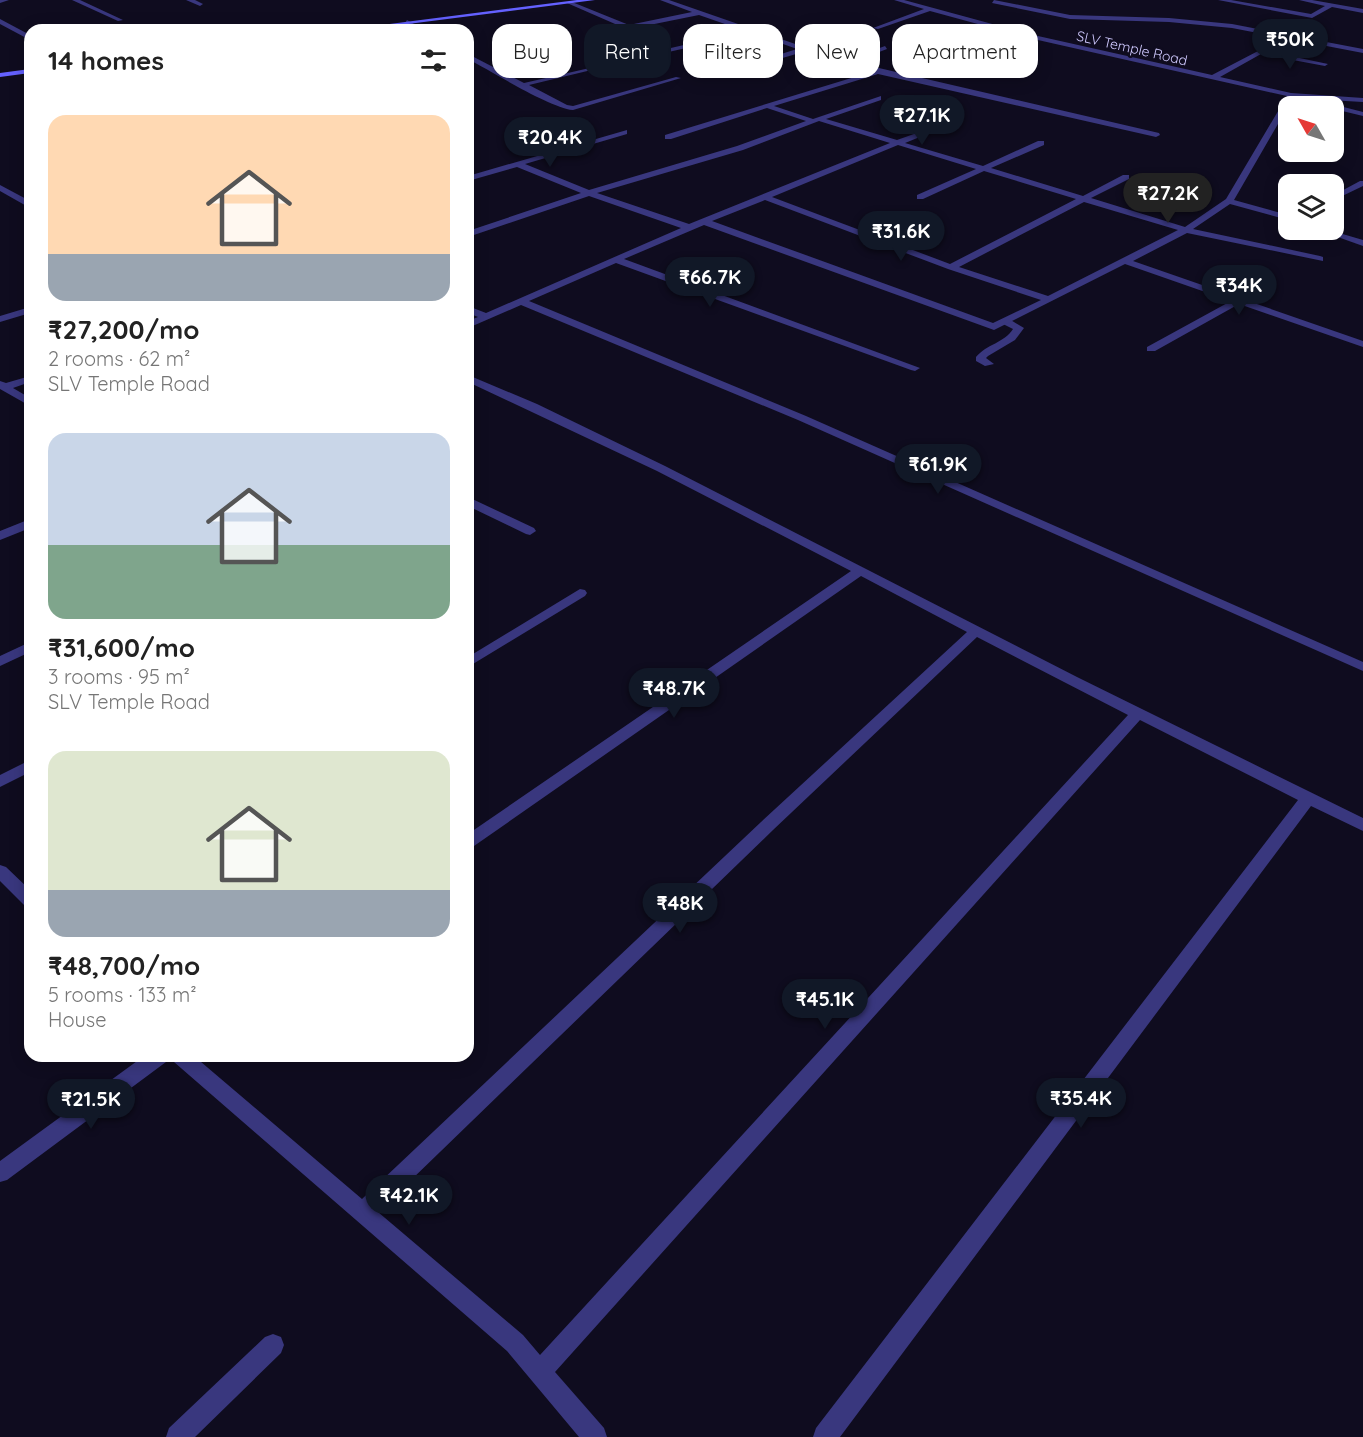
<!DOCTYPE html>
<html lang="en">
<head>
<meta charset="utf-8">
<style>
  body { margin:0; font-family:Quicksand,sans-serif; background:#f2f2f2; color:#222; height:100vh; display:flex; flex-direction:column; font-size:22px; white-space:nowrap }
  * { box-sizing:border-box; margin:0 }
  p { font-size:20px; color:#767676 }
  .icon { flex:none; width:33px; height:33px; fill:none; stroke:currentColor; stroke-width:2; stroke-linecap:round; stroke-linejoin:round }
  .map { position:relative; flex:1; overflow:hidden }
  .sheet { position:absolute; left:24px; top:24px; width:450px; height:1038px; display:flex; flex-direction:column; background:#fff; border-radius:18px; box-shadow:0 3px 15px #0003 }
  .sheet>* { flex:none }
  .banner { position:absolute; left:492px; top:24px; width:570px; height:54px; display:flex; gap:12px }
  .needle { width:39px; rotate:309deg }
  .fabs { position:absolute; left:1278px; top:96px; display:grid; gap:12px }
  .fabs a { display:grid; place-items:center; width:66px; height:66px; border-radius:12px; background:#fff; box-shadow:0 3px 15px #0003; font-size:30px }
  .price { position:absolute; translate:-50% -51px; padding:0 14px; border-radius:21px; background:#111827; color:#fff; font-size:20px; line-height:39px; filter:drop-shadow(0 2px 3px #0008) }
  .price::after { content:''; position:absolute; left:50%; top:36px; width:18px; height:14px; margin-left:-9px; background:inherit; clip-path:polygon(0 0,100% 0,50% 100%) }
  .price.on { background:#222; color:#fff }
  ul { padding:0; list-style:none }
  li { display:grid; align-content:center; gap:12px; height:318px; padding:0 24px }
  li span { display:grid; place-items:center; height:186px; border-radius:18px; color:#555 }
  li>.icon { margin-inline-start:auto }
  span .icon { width:108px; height:108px; fill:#fffc; stroke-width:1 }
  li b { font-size:26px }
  h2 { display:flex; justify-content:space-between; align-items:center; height:72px; padding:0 24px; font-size:26px }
  .chip { padding:0 21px; border-radius:18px; background:#fff; box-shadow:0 3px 15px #0003; font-size:21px; line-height:54px }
  .chip.on { background:#111827; color:#fff }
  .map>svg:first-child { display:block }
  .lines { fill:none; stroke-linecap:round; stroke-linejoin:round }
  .service { fill:#39377e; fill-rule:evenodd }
  .minor { fill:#39377e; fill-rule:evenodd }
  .tertiary { fill:#39377e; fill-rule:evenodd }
  .secondary { fill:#6461ff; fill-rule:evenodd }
  .labels { text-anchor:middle; stroke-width:5; stroke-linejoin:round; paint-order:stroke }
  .far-street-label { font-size:14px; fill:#d0caff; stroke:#0f0c1f }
</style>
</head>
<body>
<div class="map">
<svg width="1363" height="1437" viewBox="0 0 1363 1437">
  <rect width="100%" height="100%" fill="#0f0c1f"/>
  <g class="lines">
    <path class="service" d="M 1001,319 L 1009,319 L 1024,328 L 1015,340 L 988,356 L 986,358 L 994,364 L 985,366 L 976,361 L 976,357 C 987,344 1004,343 1013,329 L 1001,323 Z"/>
    <path class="minor" d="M 72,0 L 80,0 L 123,20 L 118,21 Z
      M 186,0 L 195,0 L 203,4 L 200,6 Z
      M 660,0 L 669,0 L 804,47 L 867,30 L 867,32 L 810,49 L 847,60 L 885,46 L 887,49 L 853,62 L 1159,133 L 1160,135 L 1156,137 L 878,74 L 774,106 L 813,119 L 881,96 L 881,100 L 826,119 L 897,140 L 942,124 L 942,128 L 905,143 L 983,166 L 1038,141 L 1044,141 L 1044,145 L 991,168 L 1083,196 L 1123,175 L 1129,175 L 1129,179 L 1091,198 L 1185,227 L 1226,199 L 1287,96 L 1029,38 L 980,63 L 978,60 L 1022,36 L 930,11 L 878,29 L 873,28 L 924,9 L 894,0 L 904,0 L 1029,34 L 1212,75 L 1283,38 L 1232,28 L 1169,22 L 1070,19 L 992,3 L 994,0 L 1070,15 L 1169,18 L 1232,24 L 1363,49 L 1363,53 L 1290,39 L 1267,51 L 1328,64 L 1325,66 L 1261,54 L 1220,77 L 1291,93 L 1363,98 L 1363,102 L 1293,98 L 1234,200 L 1288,215 L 1288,220 L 1230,204 L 1193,229 L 1320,256 L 1323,257 L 1323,261 L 1187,233 L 1133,261 L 1363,341 L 1363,347 L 1239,304 L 1155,351 L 1147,351 L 1147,347 L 1231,301 L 1125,264 L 994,330 L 704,225 L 624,259 L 920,368 L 915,371 L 911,370 L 616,263 L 529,301 L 806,416 L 1363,662 L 1363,671 L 798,420 L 521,305 L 468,328 L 468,321 L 478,317 L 468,313 L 468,306 L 486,313 L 681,228 L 589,196 L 468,237 L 468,231 L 581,193 L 517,167 L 468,181 L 468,176 L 627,130 L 627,134 L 525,164 L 589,190 L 737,146 L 806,121 L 767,108 L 671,139 L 665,139 L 665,135 L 871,72 L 803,52 L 725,75 L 723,72 L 797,49 L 752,33 L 651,56 L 649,53 L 745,31 L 699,15 L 595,36 L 593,33 L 622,27 L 567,3 L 572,2 L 629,25 L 692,12 ZM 819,121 L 890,143 L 689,224 L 597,193 L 743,150 ZM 898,145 L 976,169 L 917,195 L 917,199 L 923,199 L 984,171 L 1076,199 L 950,264 L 772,197 ZM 765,200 L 948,269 L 1041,300 L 993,323 L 712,221 ZM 1084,202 L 1178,230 L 1048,296 L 959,267 Z
      M 1218,0 L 1231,0 L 1311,14 L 1325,6 L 1299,0 L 1312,0 L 1363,9 L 1363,13 L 1332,7 L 1312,18 Z
      M 407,20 L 423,29 L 424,30 L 416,30 L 405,23 Z
      M 468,54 L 524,83 L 629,59 L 629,61 L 529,85 L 567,105 L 573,106 L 676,77 L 681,78 L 573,110 C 548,107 493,72 468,59 Z
      M 1328,103 L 1363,112 L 1363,116 L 1334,109 L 1334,106 L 1325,106 Z
      M 1360,181 L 1363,181 L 1363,186 L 1334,200 L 1334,195 Z
      M 0,185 L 30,201 L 30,208 L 0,191 Z
      M 1318,230 L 1329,230 L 1363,240 L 1363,246 Z
      M 30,307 L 30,313 L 0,322 L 0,316 Z
      M 468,375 L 537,404 L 665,466 L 1077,677 L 1363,818 L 1363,831 L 1311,806 L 840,1437 L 813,1437 L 816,1428 L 1298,800 L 1140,720 L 555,1372 L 604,1428 L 607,1437 L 579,1437 L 507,1351 L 174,1062 L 171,1056 L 194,1056 L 362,1199 L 761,822 L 967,632 L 861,576 L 474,846 L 468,848 L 468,834 L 851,571 L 657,471 L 468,382 ZM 977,637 L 1128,715 L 540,1355 L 523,1335 L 378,1212 L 773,830 Z
      M 30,376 L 30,382 L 13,388 L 30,398 L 30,406 L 0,389 L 0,381 L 6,383 Z
      M 468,497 L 534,528 L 536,531 L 530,535 L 526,534 L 468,506 Z
      M 30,519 L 30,528 L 0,540 L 0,531 Z
      M 580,589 L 585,590 L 587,593 L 585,596 L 468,667 L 468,657 Z
      M 30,642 L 30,652 L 0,666 L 0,656 Z
      M 30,760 L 30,772 L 0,787 L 0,775 Z
      M 0,865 L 6,867 L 30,890 L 30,906 L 24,905 L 0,881 Z
      M 144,1056 L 169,1056 L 166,1062 L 7,1180 L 0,1182 L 0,1161 Z
      M 273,1334 L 281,1337 L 284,1345 L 281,1353 L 195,1437 L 166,1437 L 169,1428 L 265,1337 Z"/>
    <path class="tertiary" d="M 0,0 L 9,0 L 0,3 Z
      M 0,19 L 30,35 L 30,40 L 0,24 Z"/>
    <path class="secondary" d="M 577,0 L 595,0 L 361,30 L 343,30 Z
      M 30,69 L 30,73 L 0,77 L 0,73 Z"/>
  </g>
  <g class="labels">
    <g class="far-street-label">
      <text transform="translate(1132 48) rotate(13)" y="5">SLV Temple Road</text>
    </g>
  </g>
</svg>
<div class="fabs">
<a><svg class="needle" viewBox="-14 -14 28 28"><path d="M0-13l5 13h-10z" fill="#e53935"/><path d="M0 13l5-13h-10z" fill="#767676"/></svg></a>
<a><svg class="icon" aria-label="layers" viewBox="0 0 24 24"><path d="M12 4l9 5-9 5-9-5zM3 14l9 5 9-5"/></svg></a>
</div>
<b class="price" style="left:1290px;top:70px">₹50K</b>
<b class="price" style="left:922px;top:146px">₹27.1K</b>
<b class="price" style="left:550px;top:168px">₹20.4K</b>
<b class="price on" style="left:1168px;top:224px">₹27.2K</b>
<b class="price" style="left:901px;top:262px">₹31.6K</b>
<b class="price" style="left:710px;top:308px">₹66.7K</b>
<b class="price" style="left:1239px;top:316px">₹34K</b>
<b class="price" style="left:938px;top:495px">₹61.9K</b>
<b class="price" style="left:674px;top:719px">₹48.7K</b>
<b class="price" style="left:680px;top:934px">₹48K</b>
<b class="price" style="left:825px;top:1030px">₹45.1K</b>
<b class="price" style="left:1081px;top:1129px">₹35.4K</b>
<b class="price" style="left:91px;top:1130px">₹21.5K</b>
<b class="price" style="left:409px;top:1226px">₹42.1K</b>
<div class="banner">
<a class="chip">Buy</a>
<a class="chip on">Rent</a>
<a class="chip">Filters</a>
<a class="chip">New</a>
<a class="chip">Apartment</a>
</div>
<section class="sheet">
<h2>14 homes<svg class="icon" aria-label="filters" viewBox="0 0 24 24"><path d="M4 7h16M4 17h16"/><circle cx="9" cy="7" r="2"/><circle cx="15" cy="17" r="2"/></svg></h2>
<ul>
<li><span style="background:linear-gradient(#ffd9b3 75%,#9aa5b1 0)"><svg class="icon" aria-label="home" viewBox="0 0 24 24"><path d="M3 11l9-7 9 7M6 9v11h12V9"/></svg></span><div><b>₹27,200/mo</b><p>2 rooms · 62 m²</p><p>SLV Temple Road</p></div></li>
<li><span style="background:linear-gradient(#c9d6e8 60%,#7fa58c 0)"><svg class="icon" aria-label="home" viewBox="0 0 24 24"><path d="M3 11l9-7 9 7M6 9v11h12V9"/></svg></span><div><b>₹31,600/mo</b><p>3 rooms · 95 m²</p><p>SLV Temple Road</p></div></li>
<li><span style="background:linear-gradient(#dfe7d0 75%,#9aa5b1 0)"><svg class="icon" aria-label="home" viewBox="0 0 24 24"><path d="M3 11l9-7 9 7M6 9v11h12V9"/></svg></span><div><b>₹48,700/mo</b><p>5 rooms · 133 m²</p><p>House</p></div></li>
</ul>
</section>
</div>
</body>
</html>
